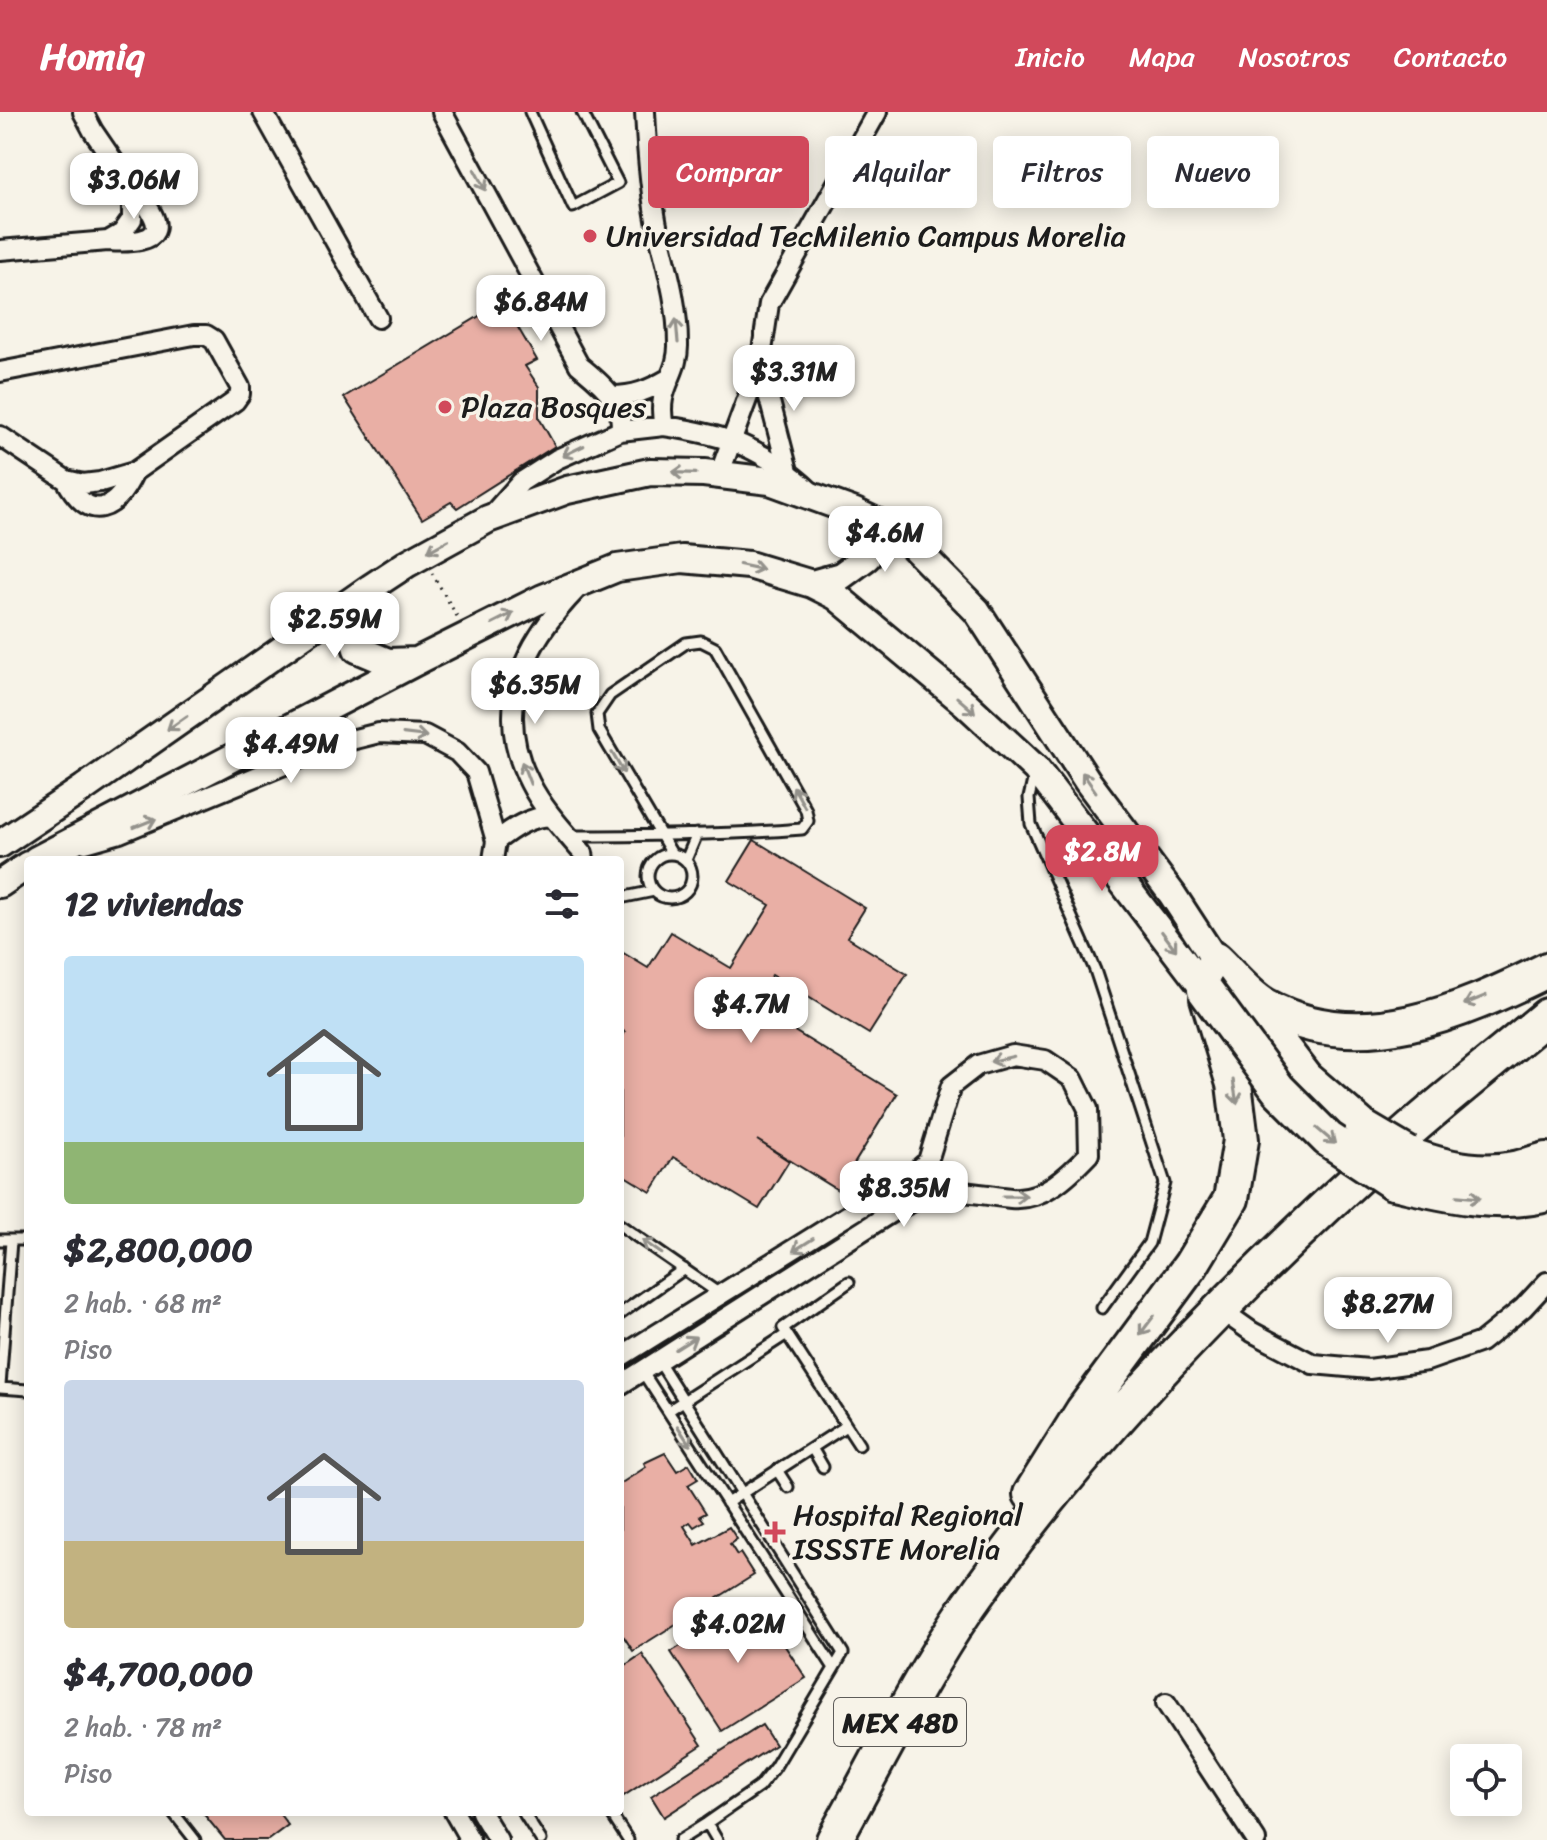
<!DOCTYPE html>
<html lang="es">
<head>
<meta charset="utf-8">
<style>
  body { margin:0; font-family:Sriracha,sans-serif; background:#f2f2f3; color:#2b2b33; height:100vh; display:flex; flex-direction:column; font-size:30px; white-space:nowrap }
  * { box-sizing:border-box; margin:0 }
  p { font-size:26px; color:#7c7c81 }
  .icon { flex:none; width:44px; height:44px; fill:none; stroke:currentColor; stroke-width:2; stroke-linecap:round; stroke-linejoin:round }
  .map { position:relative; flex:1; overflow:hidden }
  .drawer { position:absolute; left:24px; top:744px; width:600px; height:960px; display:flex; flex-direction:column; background:#fff; border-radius:8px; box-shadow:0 4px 20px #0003 }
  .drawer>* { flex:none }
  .banner { position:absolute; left:648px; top:24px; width:760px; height:72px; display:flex; gap:16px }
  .controls { position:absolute; left:1450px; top:1632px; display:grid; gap:16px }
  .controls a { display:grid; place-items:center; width:72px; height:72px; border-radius:8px; background:#fff; box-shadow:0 4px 20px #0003; font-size:40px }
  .price { position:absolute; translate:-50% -68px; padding:0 18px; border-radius:16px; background:#fff; color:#222; font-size:26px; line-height:52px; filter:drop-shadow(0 2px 4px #0008) }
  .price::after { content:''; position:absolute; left:50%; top:48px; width:24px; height:18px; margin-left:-12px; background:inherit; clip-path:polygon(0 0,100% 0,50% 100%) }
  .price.current { background:#d1495b; color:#fff }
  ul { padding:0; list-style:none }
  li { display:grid; align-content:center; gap:16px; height:424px; padding:0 40px }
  li span { display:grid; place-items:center; height:248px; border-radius:8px; color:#555 }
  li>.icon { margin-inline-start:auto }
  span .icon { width:144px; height:144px; fill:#fffc; stroke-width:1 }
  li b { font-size:34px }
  h2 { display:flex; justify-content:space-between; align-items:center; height:96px; padding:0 40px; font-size:34px }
  .tag { padding:0 28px; border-radius:8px; background:#fff; box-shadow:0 4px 20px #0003; font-size:28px; line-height:72px }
  .tag.current { background:#d1495b; color:#fff }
  header { display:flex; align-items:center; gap:48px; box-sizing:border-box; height:112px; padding:0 40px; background:#d1495b; color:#fff }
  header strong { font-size:38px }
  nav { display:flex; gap:44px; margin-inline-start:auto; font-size:28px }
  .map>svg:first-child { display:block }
  .building { fill:#e9afa5; stroke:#1c1c1c; stroke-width:2 }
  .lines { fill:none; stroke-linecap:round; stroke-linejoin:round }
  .lane-casing { stroke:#1c1c1c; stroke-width:15 }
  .street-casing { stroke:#1c1c1c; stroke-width:24 }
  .secondary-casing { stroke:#1c1c1c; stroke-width:32 }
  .highway-casing { stroke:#1c1c1c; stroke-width:40 }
  .path { stroke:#1c1c1c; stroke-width:3; stroke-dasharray:2 6; stroke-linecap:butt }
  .lane { stroke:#f7f3e8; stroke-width:9 }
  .street { stroke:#f7f3e8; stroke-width:18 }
  .secondary { stroke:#f7f3e8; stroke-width:26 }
  .highway { stroke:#f7f3e8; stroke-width:34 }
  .highway-bridge-casing { stroke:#1c1c1c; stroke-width:40; stroke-linecap:butt }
  .highway-bridge { stroke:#f7f3e8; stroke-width:34 }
  .oneway { stroke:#94928c }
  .poi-dot { fill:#d1495b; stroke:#f7f3e8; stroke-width:3 }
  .labels { text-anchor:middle; stroke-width:7; stroke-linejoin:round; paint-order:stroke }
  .shield { fill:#f7f3e8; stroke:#5e5c59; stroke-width:2 }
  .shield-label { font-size:28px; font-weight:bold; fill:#1c1c1c }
  .poi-label { font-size:30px; fill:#1c1c1c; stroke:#f7f3e8; text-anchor:start }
</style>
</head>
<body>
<header>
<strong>Homiq</strong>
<nav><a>Inicio</a><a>Mapa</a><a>Nosotros</a><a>Contacto</a></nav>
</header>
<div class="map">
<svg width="1547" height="1728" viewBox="0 0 1547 1728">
  <rect width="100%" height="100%" fill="#f7f3e8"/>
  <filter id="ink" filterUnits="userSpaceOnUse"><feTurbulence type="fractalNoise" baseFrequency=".0125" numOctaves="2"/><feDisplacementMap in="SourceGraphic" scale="16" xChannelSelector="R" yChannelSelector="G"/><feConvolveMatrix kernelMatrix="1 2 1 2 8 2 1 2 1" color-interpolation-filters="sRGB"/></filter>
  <g filter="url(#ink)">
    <path class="building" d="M 503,190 L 537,248 L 525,254 L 539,275 L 539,306 L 555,334 L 457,396 L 451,390 L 422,407 L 344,285 Z
      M 754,728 L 865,796 L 847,825 L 907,862 L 869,922 L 772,863 L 752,893 L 897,982 L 838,1078 L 757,1028 L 789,1049 L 759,1097 L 673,1045 L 651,1080 L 620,1061 L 620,929 L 625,920 L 620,917 L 620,839 L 648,856 L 671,820 L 731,856 L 770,793 L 729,769 Z
      M 665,1341 L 677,1359 L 689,1352 L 698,1367 L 688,1373 L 706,1401 L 700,1404 L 704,1409 L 694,1415 L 690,1410 L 684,1414 L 696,1433 L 729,1415 L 737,1427 L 730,1432 L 737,1443 L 740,1441 L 754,1463 L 633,1539 L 624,1525 L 620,1528 L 620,1372 L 646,1355 L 644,1351 Z
      M 754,1487 L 806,1566 L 722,1619 L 671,1540 Z
      M 642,1542 L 702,1633 L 622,1685 L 620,1681 L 620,1557 Z
      M 762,1613 L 775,1633 L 664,1705 L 651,1684 Z
      M 202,1700 L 278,1700 L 288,1713 L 268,1728 L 225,1728 Z"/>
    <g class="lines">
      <defs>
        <path id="lane" d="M 530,0 L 573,95 L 618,71 L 582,0
          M 1034,664 L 1029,686 L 1031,712 L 1095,858 L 1165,1071 L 1149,1131 L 1102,1196
          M 568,724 C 646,724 724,723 802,717 L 808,709 L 806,698 L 715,536 L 701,529 L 686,531 L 610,583 L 597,602 L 599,618 L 672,742
          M648 764a22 22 0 1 1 44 0a22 22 0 1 1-44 0Z
          M 686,748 L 697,722
          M 620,786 L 654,779
          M 620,1113 L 721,1183
          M 0,1128 L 28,1128
          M 849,1170 L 783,1216 L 859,1333
          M 620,1202 L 684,1157
          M 658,1248 L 843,1541 L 775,1655 L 759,1675 L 707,1711 L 717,1728
          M 642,1259 L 834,1556
          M 0,1274 L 11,1129
          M 0,1276 L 28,1278
          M 668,1299 L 787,1222
          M 812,1336 L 823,1355
          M 777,1358 L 788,1375
          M 727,1391 L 846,1314
          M 173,1700 L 195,1728
          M 523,1700 L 541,1728
          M 610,1700 L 628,1728
          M 680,1728 L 707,1711"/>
        <path id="street" d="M 263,0 L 378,206
          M 442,0 L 579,253 C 599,270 626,289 620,319 L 557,347 L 521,370 L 490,405
          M 645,0 C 647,41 650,82 659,123 C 668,159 678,194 678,232 C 679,264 655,276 664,314 C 727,323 762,335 810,379
          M 108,129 C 163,133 170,116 132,76
          M 0,138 L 108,129 L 122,121 L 132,107 L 132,76 L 93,19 L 83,0
          M 761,255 L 788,359
          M 0,260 L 194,223 L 206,223 L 214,228 L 240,275 L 240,282 L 235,289 L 134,360 L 100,370 L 83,372 L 66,368 L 0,324
          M 612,284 C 634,284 649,278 668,267
          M 620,319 L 664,314
          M 719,363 L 760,252 L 769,192 L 877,0
          M 66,368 C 90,412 116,399 134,360
          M 578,476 C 524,531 491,596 530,671 C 543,697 564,719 583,741 L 584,748
          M 496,729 C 513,716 529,705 551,704
          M 85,731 L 120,721 L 335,632 L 379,621 L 425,623 L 457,640 L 476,660 L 496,729 L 493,748
          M 1221,1198 L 1252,1220 L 1313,1252 L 1369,1257 L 1427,1249 L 1481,1230 L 1523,1196 L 1547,1170
          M 620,1245 L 911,1064 L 928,1049 L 951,974 L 978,953 L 1013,943 L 1045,948 L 1073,967 L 1088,997 L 1089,1042 C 1069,1063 1043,1089 1011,1086 C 990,1084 971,1079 950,1080 C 928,1080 911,1090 892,1100 L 620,1273
          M 1166,1591 L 1256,1728
          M 454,1700 L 470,1728
          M 481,1700 L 498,1728"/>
        <path id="secondary" d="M 812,472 L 841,464 L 867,445 L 867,429 L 855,400
          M 368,479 C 355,502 348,510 357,537 L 388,550 L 416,549
          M 0,732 L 84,676 L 370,476 L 408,451 L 488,407 L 567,378 L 650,360 L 704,361 L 770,369 L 855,400 L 900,421 L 977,499 L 1088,670 L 1172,782 L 1215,848
          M 36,748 L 423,546 L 543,486 L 617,456 L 682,447 L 749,453 L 812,472 L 836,484 L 966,592 L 1036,657 L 1205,878
          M 0,772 L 28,753"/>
        <path id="highway" d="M 1215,848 C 1230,862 1247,884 1265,894 C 1359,946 1459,901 1547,858
          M 1244,886 L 1306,967 L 1363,1016
          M 1407,1042 C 1442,1056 1478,1064 1515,1057 C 1526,1055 1536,1050 1547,1048
          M 1393,1070 C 1444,1081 1495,1095 1547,1082
          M 1031,1382 L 1083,1299 L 1191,1153 L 1231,1087 L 1241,1028 L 1234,972 L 1208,886
          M 834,1728 C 878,1650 918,1567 969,1493 C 1088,1323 1241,1170 1394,1032 C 1443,988 1496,947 1547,904"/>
      </defs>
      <use href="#lane" class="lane-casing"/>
      <use href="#street" class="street-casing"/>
      <use href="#secondary" class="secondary-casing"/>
      <use href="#highway" class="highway-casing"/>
      <path class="path" d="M 432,461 L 458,506"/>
      <use href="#lane" class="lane"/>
      <use href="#street" class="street"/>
      <use href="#secondary" class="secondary"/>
      <use href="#highway" class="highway"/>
      <defs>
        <path id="highway-bridge" d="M 1205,878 L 1278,977 L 1328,1027 L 1393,1070
          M 1363,1016 L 1407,1042"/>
      </defs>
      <use href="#highway-bridge" class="highway-bridge-casing"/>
      <use href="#highway-bridge" class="highway-bridge"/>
    </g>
    <defs><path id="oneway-shaft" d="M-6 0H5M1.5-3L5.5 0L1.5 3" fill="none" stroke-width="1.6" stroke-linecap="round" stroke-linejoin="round" transform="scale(2)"/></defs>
    <g class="oneway">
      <use href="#oneway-shaft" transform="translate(480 68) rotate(62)"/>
      <use href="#oneway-shaft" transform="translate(677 219) rotate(-95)"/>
      <use href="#oneway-shaft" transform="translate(573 339) rotate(154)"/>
      <use href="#oneway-shaft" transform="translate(684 361) rotate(-178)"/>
      <use href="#oneway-shaft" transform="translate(438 434) rotate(151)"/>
      <use href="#oneway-shaft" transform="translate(751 455) rotate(12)"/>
      <use href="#oneway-shaft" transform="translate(503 506) rotate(-27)"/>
      <use href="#oneway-shaft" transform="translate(966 593) rotate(41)"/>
      <use href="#oneway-shaft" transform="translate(177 611) rotate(145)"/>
      <use href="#oneway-shaft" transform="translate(415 623) rotate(7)"/>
      <use href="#oneway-shaft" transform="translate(618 651) rotate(60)"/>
      <use href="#oneway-shaft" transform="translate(526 661) rotate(-111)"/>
      <use href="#oneway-shaft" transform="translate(1089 670) rotate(-125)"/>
      <use href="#oneway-shaft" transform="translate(799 685) rotate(-119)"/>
      <use href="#oneway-shaft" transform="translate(145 711) rotate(-22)"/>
      <use href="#oneway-shaft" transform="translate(1169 829) rotate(53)"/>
      <use href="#oneway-shaft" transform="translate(1475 888) rotate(158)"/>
      <use href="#oneway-shaft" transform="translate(1002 947) rotate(167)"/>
      <use href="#oneway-shaft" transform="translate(1235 980) rotate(81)"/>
      <use href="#oneway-shaft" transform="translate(1326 1024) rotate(40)"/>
      <use href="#oneway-shaft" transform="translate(1015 1084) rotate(-1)"/>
      <use href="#oneway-shaft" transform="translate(1469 1085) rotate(5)"/>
      <use href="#oneway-shaft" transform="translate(803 1133) rotate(148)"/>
      <use href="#oneway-shaft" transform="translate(652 1135) rotate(-145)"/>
      <use href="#oneway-shaft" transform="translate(1147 1213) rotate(127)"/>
      <use href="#oneway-shaft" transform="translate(686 1231) rotate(-32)"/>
      <use href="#oneway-shaft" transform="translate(684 1324) rotate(57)"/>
    </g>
  </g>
  <g class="poi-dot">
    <circle cx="590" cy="124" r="8"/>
    <circle cx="445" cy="295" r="8"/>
    <path d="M771 1408h8v8h8v8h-8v8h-8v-8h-8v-8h8z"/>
  </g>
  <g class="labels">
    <rect class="shield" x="834" y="1586" width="132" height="48" rx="6"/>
    <g class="shield-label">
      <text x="900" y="1620">MEX 48D</text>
    </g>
    <g class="poi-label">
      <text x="606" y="134">Universidad TecMilenio Campus Morelia</text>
      <text x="461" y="305">Plaza Bosques</text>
      <text x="793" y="1413">Hospital Regional<tspan x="793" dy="34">ISSSTE Morelia</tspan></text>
    </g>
  </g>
</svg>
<div class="controls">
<a><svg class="icon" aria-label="locate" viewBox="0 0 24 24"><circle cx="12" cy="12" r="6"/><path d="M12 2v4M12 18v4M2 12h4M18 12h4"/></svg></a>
</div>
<b class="price" style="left:134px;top:109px">$3.06M</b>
<b class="price" style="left:541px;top:231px">$6.84M</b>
<b class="price" style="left:794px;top:301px">$3.31M</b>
<b class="price" style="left:885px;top:462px">$4.6M</b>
<b class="price" style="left:335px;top:548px">$2.59M</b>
<b class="price" style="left:535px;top:614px">$6.35M</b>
<b class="price" style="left:291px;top:673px">$4.49M</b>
<b class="price current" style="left:1102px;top:781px">$2.8M</b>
<b class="price" style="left:751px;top:933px">$4.7M</b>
<b class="price" style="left:904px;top:1117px">$8.35M</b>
<b class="price" style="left:1388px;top:1233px">$8.27M</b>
<b class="price" style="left:738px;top:1553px">$4.02M</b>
<div class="banner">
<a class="tag current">Comprar</a>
<a class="tag">Alquilar</a>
<a class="tag">Filtros</a>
<a class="tag">Nuevo</a>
</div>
<section class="drawer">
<h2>12 viviendas<svg class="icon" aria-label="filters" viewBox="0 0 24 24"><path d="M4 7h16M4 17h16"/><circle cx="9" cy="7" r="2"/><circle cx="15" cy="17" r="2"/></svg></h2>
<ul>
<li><span style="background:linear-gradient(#bfe0f5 75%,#8fb573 0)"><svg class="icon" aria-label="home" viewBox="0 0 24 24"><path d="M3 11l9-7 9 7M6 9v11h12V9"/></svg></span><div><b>$2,800,000</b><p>2 hab. · 68 m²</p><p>Piso</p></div></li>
<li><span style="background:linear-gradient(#c9d6e8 65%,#c2b280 0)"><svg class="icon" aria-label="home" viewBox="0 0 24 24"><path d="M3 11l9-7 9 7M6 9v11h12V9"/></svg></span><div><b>$4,700,000</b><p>2 hab. · 78 m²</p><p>Piso</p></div></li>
</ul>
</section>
</div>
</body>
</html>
